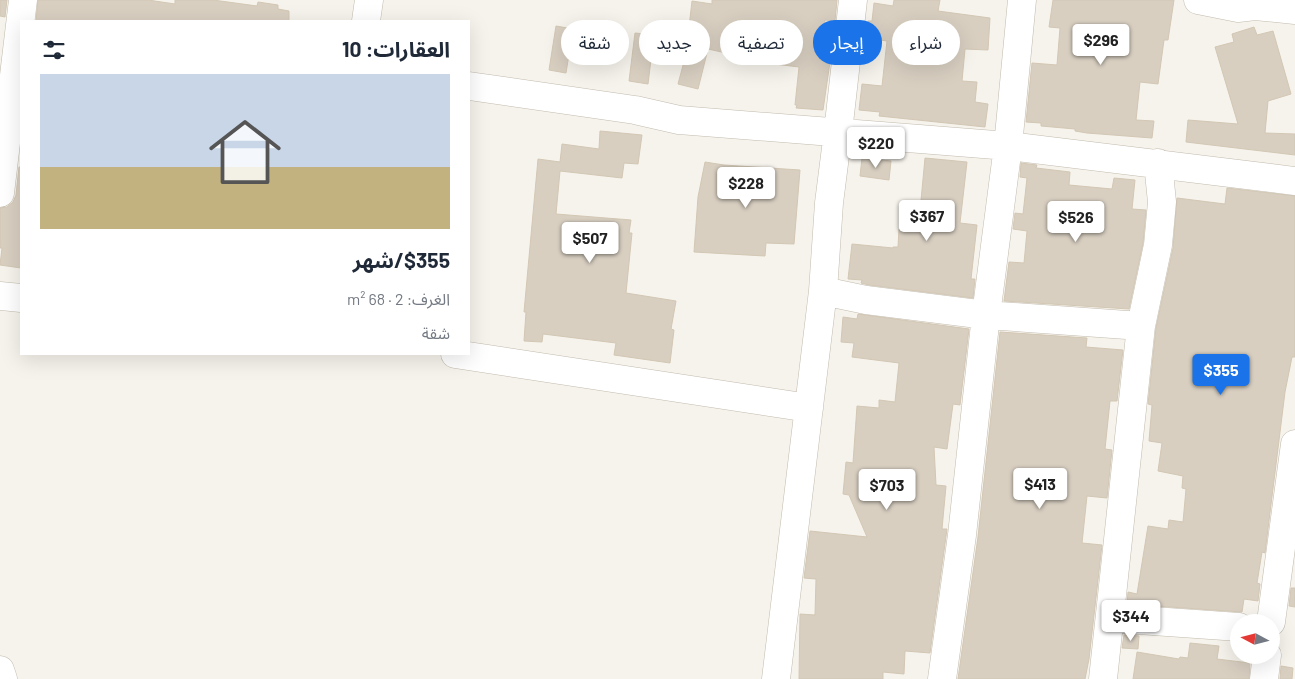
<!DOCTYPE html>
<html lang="ar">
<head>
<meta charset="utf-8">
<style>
  body { margin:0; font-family:Barlow,"Noto Sans Arabic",sans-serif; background:#f6f6f7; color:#1f2937; direction:rtl; height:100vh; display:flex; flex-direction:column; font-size:19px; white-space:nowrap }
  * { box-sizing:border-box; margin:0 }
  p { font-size:16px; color:#747a83 }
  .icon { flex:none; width:28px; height:28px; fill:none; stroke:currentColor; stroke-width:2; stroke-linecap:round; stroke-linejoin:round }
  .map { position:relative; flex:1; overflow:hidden; direction:ltr }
  .panel { position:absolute; left:20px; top:20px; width:450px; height:335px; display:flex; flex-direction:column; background:#fff; border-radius:0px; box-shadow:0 5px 20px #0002; direction:rtl }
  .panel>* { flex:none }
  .top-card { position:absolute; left:485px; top:20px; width:475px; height:45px; direction:rtl; display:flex; gap:10px }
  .needle { width:32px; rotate:277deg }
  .controls { position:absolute; left:1230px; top:614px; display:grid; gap:10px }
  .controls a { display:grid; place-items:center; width:50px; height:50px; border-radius:50%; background:#fff; box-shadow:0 5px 20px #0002; font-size:25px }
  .price { position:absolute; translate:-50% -42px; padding:0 11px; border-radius:5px; background:#fff; color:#222; font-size:16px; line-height:32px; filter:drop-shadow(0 1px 2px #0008) }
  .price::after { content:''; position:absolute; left:50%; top:30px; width:15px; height:11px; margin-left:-8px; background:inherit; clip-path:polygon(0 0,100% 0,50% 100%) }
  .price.on { background:#1a73e8; color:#fff }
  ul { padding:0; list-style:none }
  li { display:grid; align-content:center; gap:10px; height:265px; padding:0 20px }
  li span { display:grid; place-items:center; height:155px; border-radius:0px; color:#555 }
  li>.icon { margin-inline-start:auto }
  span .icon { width:90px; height:90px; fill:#fffc; stroke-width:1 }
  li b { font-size:21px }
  h2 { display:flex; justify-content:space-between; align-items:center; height:60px; padding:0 20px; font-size:21px }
  .tag { padding:0 18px; border-radius:22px; background:#fff; box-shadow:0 5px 20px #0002; font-size:18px; line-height:45px }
  .tag.on { background:#1a73e8; color:#fff }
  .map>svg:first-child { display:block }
  .building { fill:#d8cfc1; stroke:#d3c7b4 }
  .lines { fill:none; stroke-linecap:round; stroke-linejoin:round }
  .minor-casing { stroke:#c2bbae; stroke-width:29 }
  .minor { stroke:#fff; stroke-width:28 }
</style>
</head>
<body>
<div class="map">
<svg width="1295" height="679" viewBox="0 0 1295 679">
  <rect width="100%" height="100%" fill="#f6f3ec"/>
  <path class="building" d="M 0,0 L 7,0 L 5,17 L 0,16 Z
    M 38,0 L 148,0 L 175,4 L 175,0 L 213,0 L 257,6 L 258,2 L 278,5 L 278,9 L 289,11 L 289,21 L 36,21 Z
    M 712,0 L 837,0 L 835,21 L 825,20 L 820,60 L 830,62 L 823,110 L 796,108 L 797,105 L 795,105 L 799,67 L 766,63 L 769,46 L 738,40 L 735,55 L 708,49 L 698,89 L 678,84 L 693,28 L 689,27 L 692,1 L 712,4 Z
    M 894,0 L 940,0 L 938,11 L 990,18 L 988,50 L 965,49 L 962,81 L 977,82 L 975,102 L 988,104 L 985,127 L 879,116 L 880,112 L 859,110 L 862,84 L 882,86 L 887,41 L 866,38 L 868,21 L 872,21 L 874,3 L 893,6 Z
    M 1053,0 L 1174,0 L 1168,40 L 1164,40 L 1158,84 L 1140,82 L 1136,120 L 1154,121 L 1152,138 L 1087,133 L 1075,131 L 1075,129 L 1041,126 L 1041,123 L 1026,122 L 1032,63 L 1057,65 L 1060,28 L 1049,27 Z
    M 556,26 L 573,29 L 566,73 L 549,70 Z
    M 1254,27 L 1257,35 L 1273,31 L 1291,94 L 1268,101 L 1265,133 L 1295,134 L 1295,155 L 1186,142 L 1188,120 L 1238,124 L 1215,47 L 1234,42 L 1232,34 Z
    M 635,33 L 654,35 L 648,84 L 629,81 Z
    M 600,131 L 642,135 L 638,164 L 624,163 L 622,178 L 560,171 L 556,214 L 631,220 L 629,233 L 632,233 L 626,293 L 676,301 L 671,329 L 674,330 L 670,363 L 614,355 L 616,343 L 543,334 L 542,342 L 524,341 L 526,312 L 524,312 L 538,159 L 560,162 L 562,144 L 599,149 Z
    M 862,158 L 891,161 L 889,180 L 860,176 Z
    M 925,158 L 967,162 L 960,223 L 977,225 L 971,279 L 975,279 L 973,298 L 869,285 L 861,283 L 862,280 L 848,279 L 852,244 L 893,248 L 893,247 L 898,247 L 899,229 L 918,232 Z
    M 705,162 L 724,165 L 800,170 L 794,244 L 766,243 L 765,256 L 694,252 L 698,197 Z
    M 1021,163 L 1037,165 L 1036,168 L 1070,172 L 1069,185 L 1112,189 L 1114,178 L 1135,180 L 1132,209 L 1146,210 L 1143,243 L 1129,309 L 1004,301 L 1009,262 L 1024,263 L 1027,231 L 1013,229 L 1015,213 L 1023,214 L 1027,178 L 1020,177 Z
    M 19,167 L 21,167 L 21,268 L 0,265 L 2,248 L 0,248 L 0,208 L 7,207 L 13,202 L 16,195 Z
    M 1227,188 L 1295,196 L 1295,357 L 1292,357 L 1285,392 L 1265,553 L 1262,552 L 1257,583 L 1260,584 L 1258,601 L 1244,599 L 1242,612 L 1127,604 L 1128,592 L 1137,594 L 1148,526 L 1168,529 L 1169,520 L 1183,522 L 1186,489 L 1182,488 L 1183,476 L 1158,471 L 1162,443 L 1149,441 L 1152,405 L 1148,404 L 1156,328 L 1173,248 L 1177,198 L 1225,204 Z
    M 858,314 L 969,329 L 960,405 L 953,404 L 947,449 L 934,447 L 936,485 L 946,486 L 942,529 L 947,529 L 930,653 L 905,651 L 904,674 L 883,672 L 883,679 L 799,679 L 800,614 L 815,615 L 816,579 L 804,578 L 810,531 L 867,537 L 849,495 L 843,494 L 846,462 L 853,463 L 857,406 L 879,408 L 879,400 L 895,402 L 899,363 L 852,357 L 854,343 L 841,342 L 843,317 L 857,319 Z
    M 1000,332 L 1087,338 L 1086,347 L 1123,350 L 1117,401 L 1110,401 L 1105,449 L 1112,450 L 1107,498 L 1087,496 L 1082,543 L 1102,545 L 1089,659 L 1085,679 L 958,679 L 978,537 Z
    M 1291,588 L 1295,588 L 1295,607 L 1289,606 Z
    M 1124,635 L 1139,636 L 1138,649 L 1122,648 Z
    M 1190,643 L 1219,646 L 1217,659 L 1250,663 L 1249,679 L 1133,679 L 1137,652 L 1179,659 L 1180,657 L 1188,658 Z
    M 1281,666 L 1293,668 L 1292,679 L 1280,679 Z"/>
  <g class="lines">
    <defs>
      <path id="minor" d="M 853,0 L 838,132 L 829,203 L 823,291 L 866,300 L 986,315 L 1141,326
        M 1198,0 L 1238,8 L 1255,6 L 1295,10
        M 366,21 L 369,0
        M 469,86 L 635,110 L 679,120 L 1008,146 L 1295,181
        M 0,193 L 23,0
        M 0,296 L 21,298
        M 455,354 L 809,408
        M 1110,618 L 1239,627
        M 1271,622 L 1295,444
        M 0,670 L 3,679
        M 776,679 L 823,291
        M 942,679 L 962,535 L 986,315 L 1008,146 L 1022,0
        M 1103,679 L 1141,326 L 1158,245 L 1162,202 L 1158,163
        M 1264,679 L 1267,655"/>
    </defs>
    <use href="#minor" class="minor-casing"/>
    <use href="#minor" class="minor"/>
  </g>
</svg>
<div class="controls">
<a><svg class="needle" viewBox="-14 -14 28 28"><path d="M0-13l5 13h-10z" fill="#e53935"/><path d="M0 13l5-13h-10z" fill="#747a83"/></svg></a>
</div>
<b class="price" style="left:1101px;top:66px">$296</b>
<b class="price" style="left:876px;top:169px">$220</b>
<b class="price" style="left:746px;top:209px">$228</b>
<b class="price" style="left:927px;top:242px">$367</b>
<b class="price" style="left:1076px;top:243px">$526</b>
<b class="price" style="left:590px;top:264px">$507</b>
<b class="price on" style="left:1221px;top:396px">$355</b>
<b class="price" style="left:1040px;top:510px">$413</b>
<b class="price" style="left:887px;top:511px">$703</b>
<b class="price" style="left:1131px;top:642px">$344</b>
<div class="top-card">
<a class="tag">شراء</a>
<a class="tag on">إيجار</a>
<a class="tag">تصفية</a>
<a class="tag">جديد</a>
<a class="tag">شقة</a>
</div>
<section class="panel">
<h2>العقارات: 10<svg class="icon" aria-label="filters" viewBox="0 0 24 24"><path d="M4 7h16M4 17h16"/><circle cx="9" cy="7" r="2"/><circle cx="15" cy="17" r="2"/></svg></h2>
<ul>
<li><span style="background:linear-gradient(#c9d6e8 60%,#c2b280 0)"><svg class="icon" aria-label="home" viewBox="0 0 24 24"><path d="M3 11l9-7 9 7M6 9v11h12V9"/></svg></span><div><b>$355/شهر</b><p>الغرف: 2 · 68 m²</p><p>شقة</p></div></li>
</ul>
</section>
</div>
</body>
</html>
